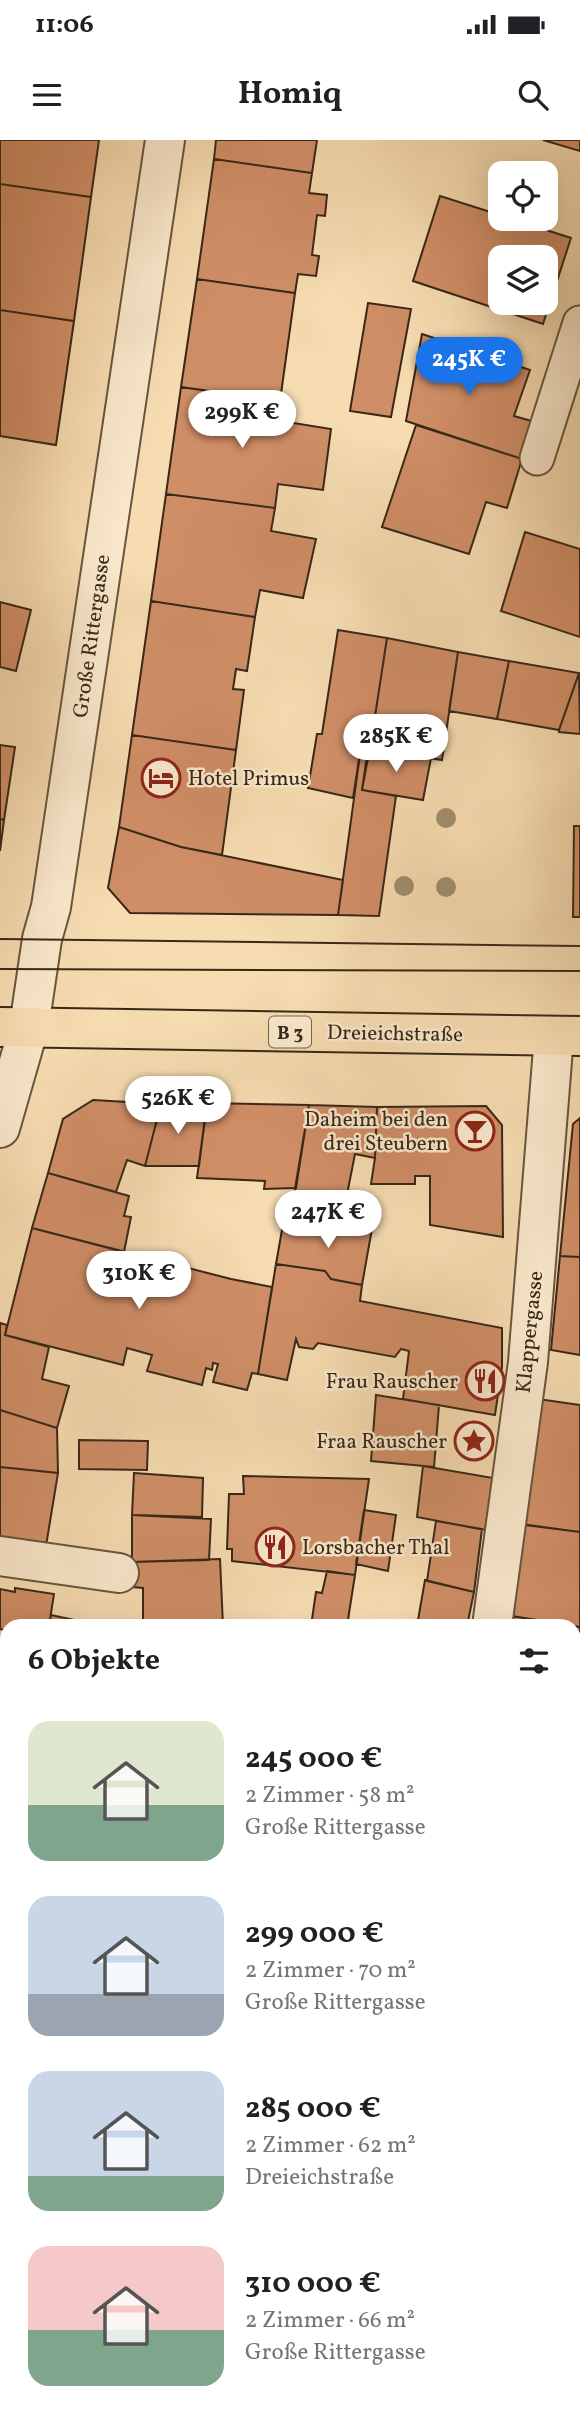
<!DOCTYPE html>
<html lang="de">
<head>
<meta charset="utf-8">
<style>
  body { margin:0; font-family:Vollkorn,serif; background:#f6f6f6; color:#202124; height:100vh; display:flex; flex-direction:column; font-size:26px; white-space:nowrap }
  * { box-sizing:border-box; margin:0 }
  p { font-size:23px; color:#757577 }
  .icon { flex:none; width:38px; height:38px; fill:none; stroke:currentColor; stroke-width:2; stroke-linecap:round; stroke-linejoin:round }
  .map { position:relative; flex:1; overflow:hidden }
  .side { position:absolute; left:0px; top:1479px; width:581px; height:800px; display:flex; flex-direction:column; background:#fff; border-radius:21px 21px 0 0; box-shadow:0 7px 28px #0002 }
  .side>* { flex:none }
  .tools { position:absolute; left:488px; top:21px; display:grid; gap:14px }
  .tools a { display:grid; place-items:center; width:70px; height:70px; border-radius:14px; background:#fff; box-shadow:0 7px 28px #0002; font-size:35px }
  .price { position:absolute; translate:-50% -60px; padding:0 16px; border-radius:24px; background:#fff; color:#222; font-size:23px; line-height:46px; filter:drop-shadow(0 2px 4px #0008) }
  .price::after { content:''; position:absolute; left:50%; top:42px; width:21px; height:16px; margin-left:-10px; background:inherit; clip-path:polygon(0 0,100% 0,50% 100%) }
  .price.selected { background:#1a73e8; color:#fff }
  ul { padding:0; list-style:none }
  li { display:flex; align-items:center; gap:21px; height:175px; padding:0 28px }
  li span { display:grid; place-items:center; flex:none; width:196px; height:140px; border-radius:21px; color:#555 }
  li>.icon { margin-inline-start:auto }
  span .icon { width:84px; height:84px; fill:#fffc; stroke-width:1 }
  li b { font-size:30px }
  h2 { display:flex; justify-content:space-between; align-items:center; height:84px; padding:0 28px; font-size:30px }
  .status { display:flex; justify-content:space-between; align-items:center; height:49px; padding:0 35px; background:#fff; direction:ltr }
  .status svg { height:19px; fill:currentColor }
  header { display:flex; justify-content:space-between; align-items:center; height:91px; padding:0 28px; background:#fff; font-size:32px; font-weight:700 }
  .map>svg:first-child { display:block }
  .building { fill:#d08e67; stroke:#372818; stroke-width:2; fill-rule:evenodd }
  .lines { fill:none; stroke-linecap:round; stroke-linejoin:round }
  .lane-casing { stroke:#67553e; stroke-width:37 }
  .street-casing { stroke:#67553e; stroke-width:42 }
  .primary-casing { stroke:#372818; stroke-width:42 }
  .lane { stroke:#fae8cc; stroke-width:33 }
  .street { stroke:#fae8cc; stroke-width:38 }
  .primary { stroke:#f7dcb1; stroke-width:38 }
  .tram { stroke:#372818; stroke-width:2 }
  .tree { fill:#a08e6d }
  .labels { text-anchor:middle; stroke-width:5; stroke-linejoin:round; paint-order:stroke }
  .shield { fill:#fae8cc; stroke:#72624e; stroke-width:2 }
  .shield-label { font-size:19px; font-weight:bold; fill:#372818 }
  .street-label { font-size:21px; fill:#372818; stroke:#fae8cc }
  .poi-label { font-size:21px; fill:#372818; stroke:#fae8cc; text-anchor:end }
</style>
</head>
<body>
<div class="status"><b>11:06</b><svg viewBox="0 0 49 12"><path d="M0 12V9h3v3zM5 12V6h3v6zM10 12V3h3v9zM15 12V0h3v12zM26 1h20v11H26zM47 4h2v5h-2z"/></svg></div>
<header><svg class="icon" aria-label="menu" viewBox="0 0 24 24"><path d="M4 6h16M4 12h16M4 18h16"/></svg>Homiq<svg class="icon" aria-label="search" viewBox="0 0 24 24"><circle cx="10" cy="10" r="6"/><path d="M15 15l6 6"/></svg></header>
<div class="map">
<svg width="580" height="2278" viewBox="0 0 580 2278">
  <rect width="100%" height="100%" fill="#f7dcb1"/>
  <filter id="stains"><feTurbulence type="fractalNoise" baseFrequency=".00286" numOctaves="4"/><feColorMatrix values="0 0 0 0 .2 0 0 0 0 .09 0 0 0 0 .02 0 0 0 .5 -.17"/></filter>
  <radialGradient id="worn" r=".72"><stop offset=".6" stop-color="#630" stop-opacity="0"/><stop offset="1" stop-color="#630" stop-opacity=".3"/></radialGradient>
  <path class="building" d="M 0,0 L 99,0 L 91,57 L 0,44 Z
    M 216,0 L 317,0 L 312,33 L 214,19 Z
    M 543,0 L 580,0 L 580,11 Z
    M 214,19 L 312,33 L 309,53 L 327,55 L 325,76 L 317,75 L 312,115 L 319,116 L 316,136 L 298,134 L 295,153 L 197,139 Z
    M 0,44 L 91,57 L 74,181 L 0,170 Z
    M 440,56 L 500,75 L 500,79 L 512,79 L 571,98 L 543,184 L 413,141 ZM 500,117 L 546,117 L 546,163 L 500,163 Z
    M 197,139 L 295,153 L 280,261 L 181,247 Z
    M 368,163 L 411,169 L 391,277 L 350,271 Z
    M 0,170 L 74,181 L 56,305 L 0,296 Z
    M 422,194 L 530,230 L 514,276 L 535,282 L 522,319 L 406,281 Z
    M 181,247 L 290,263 L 287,282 L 331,289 L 323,350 L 278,344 L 275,368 L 166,354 Z
    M 416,285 L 522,319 L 507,368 L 486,362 L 469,414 L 382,387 Z
    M 166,354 L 275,368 L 271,391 L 316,399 L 303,458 L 260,450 L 255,477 L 151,461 Z
    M 525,392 L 580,409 L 580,497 L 501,471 Z
    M 151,461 L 255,477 L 247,531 L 236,529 L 233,549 L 244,550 L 236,610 L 132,595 Z
    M 0,462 L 31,470 L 16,531 L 0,527 Z
    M 338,490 L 387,498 L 371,602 L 362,600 L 353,658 L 308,648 L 317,594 L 322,594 Z
    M 387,498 L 458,512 L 442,620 L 370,609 Z
    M 458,512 L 509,521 L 497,579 L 449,571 Z
    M 509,521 L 579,533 L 559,590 L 497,579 Z
    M 579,533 L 580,594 L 559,592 L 559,590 Z
    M 132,595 L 236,610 L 222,715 L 181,707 L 119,687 Z
    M 362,600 L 371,602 L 362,650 L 396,656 L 379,776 L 338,775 Z
    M 0,605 L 15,607 L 4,680 L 0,679 Z
    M 368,609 L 431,618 L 423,660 L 362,650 Z
    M 0,679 L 4,680 L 0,711 Z
    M 574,686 L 580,686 L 580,777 L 573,777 Z
    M 119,687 L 181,707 L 343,740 L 338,775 L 130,773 L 108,748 Z
    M 93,960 L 161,964 L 145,1026 L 127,1020 L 116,1052 L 48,1033 L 63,979 Z
    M 207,963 L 309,965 L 296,1048 L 264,1049 L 265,1041 L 197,1038 Z
    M 207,963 L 199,1026 L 145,1026 L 161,964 Z
    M 309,965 L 377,967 L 375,1018 L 355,1014 L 339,1095 L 289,1085 Z
    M 486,966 L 502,985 L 503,1097 L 430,1085 L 430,1036 L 415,1036 L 415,1044 L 371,1044 L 375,1018 L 377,967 Z
    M 580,978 L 580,1117 L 560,1116 L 573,984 Z
    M 48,1033 L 129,1056 L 124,1076 L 131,1077 L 124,1112 L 32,1088 Z
    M 343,1078 L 373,1083 L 362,1145 L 331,1139 L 325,1131 L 276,1124 L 283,1084 L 339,1095 Z
    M 32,1088 L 231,1139 L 272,1147 L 258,1234 L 252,1233 L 247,1250 L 213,1242 L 218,1224 L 213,1223 L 212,1230 L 206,1228 L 202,1245 L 147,1231 L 152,1215 L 127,1208 L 123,1225 L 5,1195 Z
    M 560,1116 L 580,1117 L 580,1215 L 551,1210 Z
    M 276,1124 L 325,1131 L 331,1139 L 362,1145 L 360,1161 L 502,1188 L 502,1227 L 495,1275 L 403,1259 L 409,1211 L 401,1209 L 395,1217 L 318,1203 L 313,1209 L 299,1207 L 296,1199 L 287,1240 L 258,1234 Z
    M 0,1183 L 7,1185 L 5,1195 L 49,1207 L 42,1239 L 69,1246 L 57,1288 L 0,1270 Z
    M 376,1255 L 439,1265 L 434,1327 L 371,1321 Z
    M 538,1259 L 580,1265 L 580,1392 L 521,1384 Z
    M 0,1270 L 57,1288 L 58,1333 L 0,1327 Z
    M 79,1300 L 148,1301 L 147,1330 L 79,1329 Z
    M 423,1326 L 493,1338 L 485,1390 L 417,1377 Z
    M 0,1327 L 58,1333 L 46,1406 L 0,1399 Z
    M 134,1333 L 203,1338 L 202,1377 L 132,1375 Z
    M 243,1336 L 369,1339 L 355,1435 L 232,1421 L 232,1409 L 227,1409 L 229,1354 L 244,1354 Z
    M 364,1370 L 396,1375 L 388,1431 L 356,1424 Z
    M 132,1375 L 211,1379 L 209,1420 L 132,1422 Z
    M 436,1381 L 482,1389 L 474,1452 L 427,1441 Z
    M 525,1385 L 580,1392 L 580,1487 L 512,1476 Z
    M 220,1419 L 223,1486 L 143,1486 L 143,1448 L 132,1447 L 132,1422 Z
    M 327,1431 L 355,1435 L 347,1486 L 311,1486 L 316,1452 L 322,1453 Z
    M 425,1440 L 474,1452 L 467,1486 L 417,1486 Z
    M 15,1448 L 54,1454 L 49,1486 L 7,1486 L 7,1491 L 0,1489 L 0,1449 L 15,1452 Z
    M 51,1475 L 102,1486 L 49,1486 Z
    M 512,1476 L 570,1486 L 511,1486 Z
    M 574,1486 L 580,1487 L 580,1570 L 574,1570 Z
    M 7,1500 L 7,1521 L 2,1521 Z
    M 0,1521 L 7,1521 L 7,1567 L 0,1566 Z
    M 0,1566 L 7,1567 L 7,1595 L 0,1594 Z
    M 574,1570 L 580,1570 L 575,1644 L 574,1644 Z
    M 0,1594 L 7,1595 L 7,1640 L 0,1640 Z
    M 0,1658 L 7,1660 L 4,1707 L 0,1706 Z
    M 0,1737 L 7,1739 L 7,1833 L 0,1853 Z
    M 7,1833 L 7,1872 L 0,1869 L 0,1853 Z
    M 580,1909 L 580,1976 L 574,1979 L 574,1911 Z
    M 0,1954 L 7,1957 L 7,2042 L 0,2039 Z
    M 580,1976 L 580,2019 L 574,2022 L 574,1979 Z
    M 7,2058 L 7,2089 L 0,2086 L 0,2074 Z
    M 0,2086 L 7,2089 L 7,2145 L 0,2145 Z
    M 580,2192 L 580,2278 L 561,2278 L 560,2272 L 574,2272 L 574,2194 Z
    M 233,2272 L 378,2272 L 356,2278 L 235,2278 Z
    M 379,2272 L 382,2278 L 356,2278 L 378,2272 Z
    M 455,2272 L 560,2272 L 561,2278 L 458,2278 Z"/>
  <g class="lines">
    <defs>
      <path id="lane" d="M 537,318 L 580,183"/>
      <path id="street" d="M 0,988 L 29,887 L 42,799 L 51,767 L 165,0
        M 0,1416 L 119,1433
        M 492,1486 L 528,1222 L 554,896
        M 0,1905 L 7,1908
        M 428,2272 L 431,2278"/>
      <path id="primary" d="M 0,887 L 580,896"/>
    </defs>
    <use href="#lane" class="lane-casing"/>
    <use href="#street" class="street-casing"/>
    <use href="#primary" class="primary-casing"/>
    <use href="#lane" class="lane"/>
    <use href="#street" class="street"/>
    <use href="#primary" class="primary"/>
    <path class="tram" d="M 0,799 L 580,806
      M 0,829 L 580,831"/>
  </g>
  <g class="tree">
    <circle cx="446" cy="678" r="10"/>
    <circle cx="404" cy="746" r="10"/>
    <circle cx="446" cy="747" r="10"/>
  </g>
  <defs>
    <symbol id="hotel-ring" viewBox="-11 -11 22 22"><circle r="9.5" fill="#fae8cc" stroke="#8f2418" stroke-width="1.5"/><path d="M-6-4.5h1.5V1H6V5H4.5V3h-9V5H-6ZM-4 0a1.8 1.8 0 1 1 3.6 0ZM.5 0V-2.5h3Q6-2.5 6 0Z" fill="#8f2418"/></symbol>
    <symbol id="bar-ring" viewBox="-11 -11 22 22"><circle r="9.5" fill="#fae8cc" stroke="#8f2418" stroke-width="1.5"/><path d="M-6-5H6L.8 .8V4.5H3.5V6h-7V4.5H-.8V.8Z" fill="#8f2418"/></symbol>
    <symbol id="restaurant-ring" viewBox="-11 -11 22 22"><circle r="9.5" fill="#fae8cc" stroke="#8f2418" stroke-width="1.5"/><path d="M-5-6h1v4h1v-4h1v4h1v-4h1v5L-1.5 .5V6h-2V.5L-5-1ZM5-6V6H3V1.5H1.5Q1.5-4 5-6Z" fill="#8f2418"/></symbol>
    <symbol id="sight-ring" viewBox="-11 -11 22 22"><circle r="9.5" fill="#fae8cc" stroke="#8f2418" stroke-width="1.5"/><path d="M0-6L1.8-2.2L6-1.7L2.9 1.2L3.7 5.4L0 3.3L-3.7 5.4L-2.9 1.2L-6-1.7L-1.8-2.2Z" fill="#8f2418"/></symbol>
  </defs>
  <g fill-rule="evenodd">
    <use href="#hotel-ring" x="139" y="616" width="44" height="44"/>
    <use href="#bar-ring" x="453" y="969" width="44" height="44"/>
    <use href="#restaurant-ring" x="463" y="1219" width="44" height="44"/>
    <use href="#sight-ring" x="452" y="1279" width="44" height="44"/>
    <use href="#restaurant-ring" x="253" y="1385" width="44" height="44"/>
  </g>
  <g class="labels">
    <rect class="shield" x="269" y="876.5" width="42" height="31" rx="5"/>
    <g class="shield-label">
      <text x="290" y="899">B 3</text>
    </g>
    <g class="street-label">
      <text transform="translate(91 496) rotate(-82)" y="7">Große Rittergasse</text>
      <text transform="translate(395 893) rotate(1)" y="7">Dreieichstraße</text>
      <text transform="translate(529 1192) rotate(-84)" y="7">Klappergasse</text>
    </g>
    <g class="poi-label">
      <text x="188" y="645" text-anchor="start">Hotel Primus</text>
      <text x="448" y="986">Daheim bei den<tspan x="448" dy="24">drei Steubern</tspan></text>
      <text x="458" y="1248">Frau Rauscher</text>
      <text x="447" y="1308">Fraa Rauscher</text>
      <text x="302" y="1414" text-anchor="start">Lorsbacher Thal</text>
    </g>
  </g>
  <rect width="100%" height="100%" filter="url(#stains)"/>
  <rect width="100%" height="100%" fill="url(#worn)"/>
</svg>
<div class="tools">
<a><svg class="icon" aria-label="locate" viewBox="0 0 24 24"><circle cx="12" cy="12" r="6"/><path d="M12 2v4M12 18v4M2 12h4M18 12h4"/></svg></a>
<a><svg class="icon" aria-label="layers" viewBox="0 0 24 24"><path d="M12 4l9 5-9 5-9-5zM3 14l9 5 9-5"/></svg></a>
</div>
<b class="price selected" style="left:469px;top:257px">245K €</b>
<b class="price" style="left:242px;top:310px">299K €</b>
<b class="price" style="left:396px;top:634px">285K €</b>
<b class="price" style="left:178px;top:996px">526K €</b>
<b class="price" style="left:328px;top:1110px">247K €</b>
<b class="price" style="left:139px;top:1171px">310K €</b>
<section class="side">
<h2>6 Objekte<svg class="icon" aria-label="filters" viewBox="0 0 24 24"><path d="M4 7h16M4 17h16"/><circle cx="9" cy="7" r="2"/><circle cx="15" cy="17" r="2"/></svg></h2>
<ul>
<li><span style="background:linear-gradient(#dfe7d0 60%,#7fa58c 0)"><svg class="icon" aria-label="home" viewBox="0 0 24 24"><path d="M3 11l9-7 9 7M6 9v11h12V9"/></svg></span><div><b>245 000 €</b><p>2 Zimmer · 58 m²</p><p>Große Rittergasse</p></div></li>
<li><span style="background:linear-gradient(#c9d6e8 70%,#9aa5b1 0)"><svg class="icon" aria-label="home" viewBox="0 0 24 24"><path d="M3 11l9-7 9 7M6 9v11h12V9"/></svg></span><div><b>299 000 €</b><p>2 Zimmer · 70 m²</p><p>Große Rittergasse</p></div></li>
<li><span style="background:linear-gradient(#c9d6e8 75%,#7fa58c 0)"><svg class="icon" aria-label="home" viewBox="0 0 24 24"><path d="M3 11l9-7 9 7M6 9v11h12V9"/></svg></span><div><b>285 000 €</b><p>2 Zimmer · 62 m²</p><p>Dreieichstraße</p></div></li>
<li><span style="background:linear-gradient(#f6c9c9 60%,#7fa58c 0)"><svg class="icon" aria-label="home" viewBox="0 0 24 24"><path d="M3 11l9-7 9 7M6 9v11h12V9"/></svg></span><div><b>310 000 €</b><p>2 Zimmer · 66 m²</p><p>Große Rittergasse</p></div></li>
</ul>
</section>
</div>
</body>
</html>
